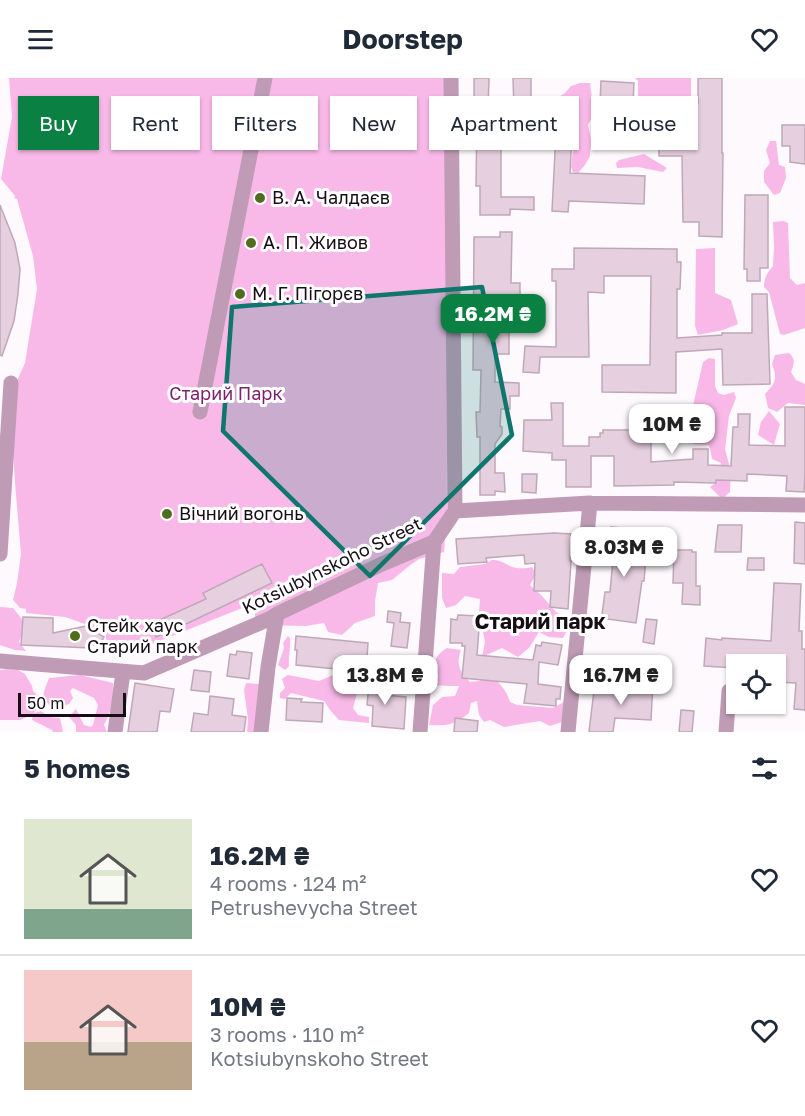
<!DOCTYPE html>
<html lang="en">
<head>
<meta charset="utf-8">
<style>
  body { margin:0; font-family:"Golos Text",sans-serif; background:#f6f6f7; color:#1f2937; height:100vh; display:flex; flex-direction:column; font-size:22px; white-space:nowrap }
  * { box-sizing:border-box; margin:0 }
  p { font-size:20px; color:#747a83 }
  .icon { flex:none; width:33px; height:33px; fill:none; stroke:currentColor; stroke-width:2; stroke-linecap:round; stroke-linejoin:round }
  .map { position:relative; height:654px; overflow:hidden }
  .side { display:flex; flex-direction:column; background:#fff; flex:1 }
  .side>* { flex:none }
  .banner { position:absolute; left:18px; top:18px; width:770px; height:54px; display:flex; gap:12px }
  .controls { position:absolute; left:726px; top:576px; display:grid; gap:12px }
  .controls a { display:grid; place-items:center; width:60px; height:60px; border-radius:0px; background:#fff; box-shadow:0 2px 4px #0004; font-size:30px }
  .scale { position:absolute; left:18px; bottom:15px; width:108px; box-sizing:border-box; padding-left:6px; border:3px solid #160e14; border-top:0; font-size:16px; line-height:21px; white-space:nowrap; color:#160e14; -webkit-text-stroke:4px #fff; paint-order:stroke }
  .price { position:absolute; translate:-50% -51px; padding:0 14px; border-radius:12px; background:#fff; color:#222; font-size:20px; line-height:39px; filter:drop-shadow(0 2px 3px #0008) }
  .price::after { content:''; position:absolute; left:50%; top:36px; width:18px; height:14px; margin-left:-9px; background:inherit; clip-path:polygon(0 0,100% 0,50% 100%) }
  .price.active { background:#0b8043; color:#fff }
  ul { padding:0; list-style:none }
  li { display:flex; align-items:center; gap:18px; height:150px; padding:0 24px }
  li+li { border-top:2px solid #e0e1e3 }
  li span { display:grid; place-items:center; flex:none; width:168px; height:120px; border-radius:0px; color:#555 }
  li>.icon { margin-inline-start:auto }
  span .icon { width:72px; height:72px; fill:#fffc; stroke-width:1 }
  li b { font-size:26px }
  h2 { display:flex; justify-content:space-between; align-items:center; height:72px; padding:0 24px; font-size:26px }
  .tag { padding:0 21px; border-radius:0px; background:#fff; box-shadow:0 2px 4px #0004; font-size:21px; line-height:54px }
  .tag.active { background:#0b8043; color:#fff }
  header { display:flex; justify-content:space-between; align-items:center; height:78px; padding:0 24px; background:#fff; font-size:27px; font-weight:700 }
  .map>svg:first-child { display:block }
  .green { fill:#f9b9e8 }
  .building { fill:#e6cfdf; stroke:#bea8b8; stroke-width:1.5 }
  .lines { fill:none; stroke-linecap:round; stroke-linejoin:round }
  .minor { stroke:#bf9bb5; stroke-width:15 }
  .marked { fill:#0f766e; fill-opacity:0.2; stroke:#0f766e; stroke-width:4.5; stroke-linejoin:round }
  .poi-dot { fill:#526c1f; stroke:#fff; stroke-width:2 }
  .labels { text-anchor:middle; stroke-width:6; stroke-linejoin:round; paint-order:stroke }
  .poi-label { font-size:18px; fill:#160e14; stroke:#fff; text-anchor:start }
  .park-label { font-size:18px; fill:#7d1f6c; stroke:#fff }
  .street-label { font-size:18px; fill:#160e14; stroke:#fff }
  .quarter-label { font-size:21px; font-weight:bold; fill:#160e14; stroke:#fff }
</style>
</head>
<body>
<header><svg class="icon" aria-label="menu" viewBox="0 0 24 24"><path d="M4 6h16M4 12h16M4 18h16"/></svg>Doorstep<svg class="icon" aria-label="heart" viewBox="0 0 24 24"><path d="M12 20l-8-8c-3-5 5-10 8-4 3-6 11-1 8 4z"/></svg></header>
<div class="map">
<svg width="805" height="654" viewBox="0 0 805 654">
  <rect width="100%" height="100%" fill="#fef9fd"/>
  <path class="green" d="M 9,0 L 446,0 L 447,435 L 444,474 L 419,481 L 409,488 L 392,502 L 378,505 L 375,523 L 375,538 L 355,545 L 342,557 L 328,554 L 324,545 L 306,548 L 255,547 L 255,534 L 265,521 L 152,566 L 145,564 L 131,575 L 107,566 L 105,553 L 65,539 L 26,535 L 26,531 L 20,530 L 13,522 L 17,505 L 21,476 L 15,405 L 10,318 L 25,285 L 37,211 L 33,178 L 17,121 L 14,120 L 15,118 L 1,101 L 12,39 Z
    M 635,0 L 691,0 L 691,21 L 661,22 L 638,26 L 638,3 Z
    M 580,5 L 590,5 L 593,28 L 593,37 L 588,47 L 591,62 L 590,78 L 585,87 L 578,95 L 573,94 L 571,89 L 576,46 L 574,41 L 569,39 C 560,43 545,50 542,34 L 552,23 L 565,15 L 571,8 Z
    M 770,63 L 776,63 L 779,87 L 785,89 L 786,100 L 780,115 L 774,117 L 764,104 L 764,93 L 770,85 L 766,72 Z
    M 644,76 L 667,90 L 663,94 L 638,89 L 617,90 L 616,85 L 619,82 Z
    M 783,143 L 788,145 L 790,200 L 797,207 L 805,205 L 805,250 L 784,257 L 780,256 L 769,214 L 764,209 C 764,200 767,195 773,188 L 774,169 L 773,144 Z
    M 715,170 L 715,215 L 731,222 L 738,246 L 723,252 L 698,257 L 695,248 L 696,171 Z
    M 789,275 C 796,281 794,286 791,294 L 796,302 L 805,306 L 805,327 L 788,325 L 777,334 L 768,330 L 765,316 C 775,305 778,301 772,286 L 775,277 Z
    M 709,280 L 715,281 L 715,308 L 718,315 L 724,317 L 734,314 L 736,320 L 729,338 L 725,371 L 731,394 L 730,414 L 722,421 L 710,409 L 718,403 L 721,385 L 712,381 L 710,370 L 708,367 L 693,366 L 690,356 L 694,343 L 692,332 L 703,284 Z
    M 769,333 L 780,346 L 774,367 L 758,357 L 761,344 Z
    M 492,482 C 499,482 500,483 506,486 C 514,491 524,491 532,489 L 536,496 L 530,507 L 542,518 L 556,534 L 563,538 L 569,549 L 563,560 L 549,559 L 539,554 L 529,570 L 518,579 L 502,570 L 482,579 L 485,564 L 479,534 L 480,521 L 465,518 L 456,527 L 446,530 L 442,520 L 442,495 L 454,496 L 460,489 L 485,486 Z
    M 0,529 L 13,530 L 26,546 L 19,564 L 26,573 L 15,572 L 0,567 Z
    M 288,558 L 290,560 C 291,570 288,578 289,588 L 285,592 L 278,587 L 284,570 L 283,565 Z
    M 447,570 L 461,572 C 456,587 459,592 470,604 L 480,603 L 483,595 L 491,595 C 499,607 506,610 510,624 L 517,627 L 553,630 L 564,624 L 562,644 L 550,648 L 540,643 L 504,649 L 490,642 L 484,644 L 479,637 L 477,623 L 471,625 L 469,635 C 455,647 447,648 429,647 L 433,627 L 442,619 L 455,618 L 459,608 L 448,608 L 434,607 L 438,598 C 434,583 433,579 447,570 Z
    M 8,591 L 18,592 L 25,596 L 32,608 L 33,613 L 42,622 L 34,635 L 41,633 L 49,639 L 60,640 L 63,654 L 53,654 L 52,652 L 32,642 L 33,636 L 20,642 L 0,642 L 0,592 Z
    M 338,595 L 351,596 L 359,608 L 353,630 L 358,637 L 369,639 L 369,645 L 339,642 L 330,632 L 324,623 L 291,615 L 285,621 L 280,620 L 280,615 L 285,610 L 282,601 L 288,597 L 319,603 Z
    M 80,597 L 113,605 L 114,625 L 104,647 L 107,654 L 76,654 L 76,647 L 69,639 L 76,631 L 84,647 L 91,649 L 93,647 L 98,627 L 94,620 L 73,610 L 70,613 L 73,620 L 69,626 L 54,631 C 39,619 43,617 49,600 Z
    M 246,605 L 259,606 L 263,654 L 247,654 L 248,641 L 244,612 Z"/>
  <path class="building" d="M 474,0 L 489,0 L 488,32 L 514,32 L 513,0 L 531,0 L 531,30 L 534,30 L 534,68 L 501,68 L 501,119 L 534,119 L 534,132 L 510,131 L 510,137 L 480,137 L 480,108 L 476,108 L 477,32 L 474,31 Z
    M 698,0 L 722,0 L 722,75 L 723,75 L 722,159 L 699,158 L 699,144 L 683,144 L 682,78 L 659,78 L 659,31 L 681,31 L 681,25 L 698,25 Z
    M 601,3 L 634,5 L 631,70 L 598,68 Z
    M 557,34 L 573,35 L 570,95 L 645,98 L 644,126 L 569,123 L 568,134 L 552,133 Z
    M 782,47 L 805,47 L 805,86 L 790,84 L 790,68 L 782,68 Z
    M 745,117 L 768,117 L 768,190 L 760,190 L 760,203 L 747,203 L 747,191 L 744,191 Z
    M 0,127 L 15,165 L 20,191 L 18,216 L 14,243 L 2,278 L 0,277 Z
    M 500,154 L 512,154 L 511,205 L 520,205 L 520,240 L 509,240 L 509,276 L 495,276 L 495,304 L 519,305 L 519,318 L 510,318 L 510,331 L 501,331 L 500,348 L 502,349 L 502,356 L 495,366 L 495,395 L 504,395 L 505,414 L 495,413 L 495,417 L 480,417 L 480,359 L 477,359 L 476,334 L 480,334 L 481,292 L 473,292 L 474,159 L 500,159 Z
    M 574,170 L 677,171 L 677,184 L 681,184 L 680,211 L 677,211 L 677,260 L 722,257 L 722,255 L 752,255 L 752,216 L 767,216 L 770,306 L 723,307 L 722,271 L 676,274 L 676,315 L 602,314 L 602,287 L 650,287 L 651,198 L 604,198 L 604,215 L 588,214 L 589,279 L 540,279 L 539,295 L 523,294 L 525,268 L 556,269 L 556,203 L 552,203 L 552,191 L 574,191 Z
    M 551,325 L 563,325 L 563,368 L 589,368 L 589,359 L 600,359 L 600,355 L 603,355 L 603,352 L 650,352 L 650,354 L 651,354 L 651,384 L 693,381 L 693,371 L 708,371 L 708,387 L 731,388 L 733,349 L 738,349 L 738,336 L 750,336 L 749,367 L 785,368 L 785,329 L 805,329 L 805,395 L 804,414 L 786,413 L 787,398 L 747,396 L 747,403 L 716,402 L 716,405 L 674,404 L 674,407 L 614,408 L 614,378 L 591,378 L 591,409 L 566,409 L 566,382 L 552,382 L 552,375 L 523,373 L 524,342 L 552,342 Z
    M 522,396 L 537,396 L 536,415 L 522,414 Z
    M 795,444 L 805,445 L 805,486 L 794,485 Z
    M 718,447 L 742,447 L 741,474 L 715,474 Z
    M 611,449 L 632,451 L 631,455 L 635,455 L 633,477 L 646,478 L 644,503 L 642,503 L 636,545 L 607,541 L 608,538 L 602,537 L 605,514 L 610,514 L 614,470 L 609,470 Z
    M 554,455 L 571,456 L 570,483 L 571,483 L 568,531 L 550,529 L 551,513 L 534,513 L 535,485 L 525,486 L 524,477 L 486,480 L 487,484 L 458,486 L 456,461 Z
    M 674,472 L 692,472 L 692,474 L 696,474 L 696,508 L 700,508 L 700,527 L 682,526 L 683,505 L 673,505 Z
    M 748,480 L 764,480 L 764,492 L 747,492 Z
    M 262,486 L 272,505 L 186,546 L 156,559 L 151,546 L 206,521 L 203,515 Z
    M 774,505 L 801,506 L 799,553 L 802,553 L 802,571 L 805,571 L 805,632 L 794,631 L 796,605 L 776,604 L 776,586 L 736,586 L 736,590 L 704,588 L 706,560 L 722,562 L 722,560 L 771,563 Z
    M 388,533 L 401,535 L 400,544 L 410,545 L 407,570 L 391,568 L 394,545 L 387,544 Z
    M 458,537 L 480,538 L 477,577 L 533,582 L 536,567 L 541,568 L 542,564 L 562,567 L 558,587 L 539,584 L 538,606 L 561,609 L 560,621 L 556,621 L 556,628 L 524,625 L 527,606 L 462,600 L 465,568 L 462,568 L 462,565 L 450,565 L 451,541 L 457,542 Z
    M 23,539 L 53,540 L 53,555 L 86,548 L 104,559 L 99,568 L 92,567 L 91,570 L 21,567 Z
    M 646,541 L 657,542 L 654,566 L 643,564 Z
    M 296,558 L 368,565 L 366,594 L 296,587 L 297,572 L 295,572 Z
    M 237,573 L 252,575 L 249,601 L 227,598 L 230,576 L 236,577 Z
    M 194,592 L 211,594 L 209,614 L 191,612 Z
    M 370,596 L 382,598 L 381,610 L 386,610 L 385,617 L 406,619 L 404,651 L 372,648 L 373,628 L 367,627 Z
    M 637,602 L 653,603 L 651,642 L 615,640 L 613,654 L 589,654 L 594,612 L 626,616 L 627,608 L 637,609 Z
    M 135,605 L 174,611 L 170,634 L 160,633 L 157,654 L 128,654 Z
    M 210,618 L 234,621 L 232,637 L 246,639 L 244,654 L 191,654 L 194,635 L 208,637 Z
    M 287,620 L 302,621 L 301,624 L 323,625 L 322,644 L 286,642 Z
    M 681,632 L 694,633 L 692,654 L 679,654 Z
    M 455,640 L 478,643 L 477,654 L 454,654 Z"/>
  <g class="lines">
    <path class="minor" d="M 451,0 L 455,433
      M 200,334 L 265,0
      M 0,476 L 11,305
      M 0,583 L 144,595 L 269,541 L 277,536 L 382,486 L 434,464 L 455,433 L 590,425 L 805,427
      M 115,654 L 123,594
      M 261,654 L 268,589 L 277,536
      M 420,654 L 434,464
      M 568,654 L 590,425
      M 726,654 L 729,613"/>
  </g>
  <path class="marked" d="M 482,209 L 512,357 L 370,498 L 223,353 L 232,229 Z"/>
  <g class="poi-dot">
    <circle cx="260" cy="120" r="6"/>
    <circle cx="251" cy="165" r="6"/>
    <circle cx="240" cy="216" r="6"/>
    <circle cx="167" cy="436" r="6"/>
    <circle cx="75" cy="558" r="6"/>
  </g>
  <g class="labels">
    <g class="poi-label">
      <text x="272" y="126">В. А. Чалдаєв</text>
      <text x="263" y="171">А. П. Живов</text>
      <text x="252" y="222">М. Г. Пігорєв</text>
      <text x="179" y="442">Вічний вогонь</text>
      <text x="87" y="554">Стейк хаус<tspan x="87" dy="21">Старий парк</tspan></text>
    </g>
    <g class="park-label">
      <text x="226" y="322">Старий Парк</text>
    </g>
    <g class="street-label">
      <text transform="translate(332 488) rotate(-26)" y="6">Kotsiubynskoho Street</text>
    </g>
    <g class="quarter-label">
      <text x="540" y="551">Старий парк</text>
    </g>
  </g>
</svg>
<div class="controls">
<a><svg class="icon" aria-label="locate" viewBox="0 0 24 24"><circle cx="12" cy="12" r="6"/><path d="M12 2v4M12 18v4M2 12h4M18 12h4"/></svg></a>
</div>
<div class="scale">50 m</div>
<b class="price active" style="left:493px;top:267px">16.2M ₴</b>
<b class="price" style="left:672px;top:377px">10M ₴</b>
<b class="price" style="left:624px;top:500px">8.03M ₴</b>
<b class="price" style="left:385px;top:628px">13.8M ₴</b>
<b class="price" style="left:621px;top:628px">16.7M ₴</b>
<div class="banner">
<a class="tag active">Buy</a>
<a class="tag">Rent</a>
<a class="tag">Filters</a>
<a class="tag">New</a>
<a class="tag">Apartment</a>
<a class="tag">House</a>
</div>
</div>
<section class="side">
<h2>5 homes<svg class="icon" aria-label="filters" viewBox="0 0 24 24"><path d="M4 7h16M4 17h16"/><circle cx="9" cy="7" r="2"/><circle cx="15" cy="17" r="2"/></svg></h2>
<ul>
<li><span style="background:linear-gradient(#dfe7d0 75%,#7fa58c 0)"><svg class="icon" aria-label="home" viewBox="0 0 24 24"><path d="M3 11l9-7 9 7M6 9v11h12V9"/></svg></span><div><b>16.2M ₴</b><p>4 rooms · 124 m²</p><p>Petrushevycha Street</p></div><svg class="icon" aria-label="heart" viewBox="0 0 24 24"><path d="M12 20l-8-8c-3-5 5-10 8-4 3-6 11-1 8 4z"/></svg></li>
<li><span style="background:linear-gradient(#f6c9c9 60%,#b9a48a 0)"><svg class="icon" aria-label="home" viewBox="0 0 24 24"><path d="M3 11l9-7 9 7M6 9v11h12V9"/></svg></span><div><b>10M ₴</b><p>3 rooms · 110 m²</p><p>Kotsiubynskoho Street</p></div><svg class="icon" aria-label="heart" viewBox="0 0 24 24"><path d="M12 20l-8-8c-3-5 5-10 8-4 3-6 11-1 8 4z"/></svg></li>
</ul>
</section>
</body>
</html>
